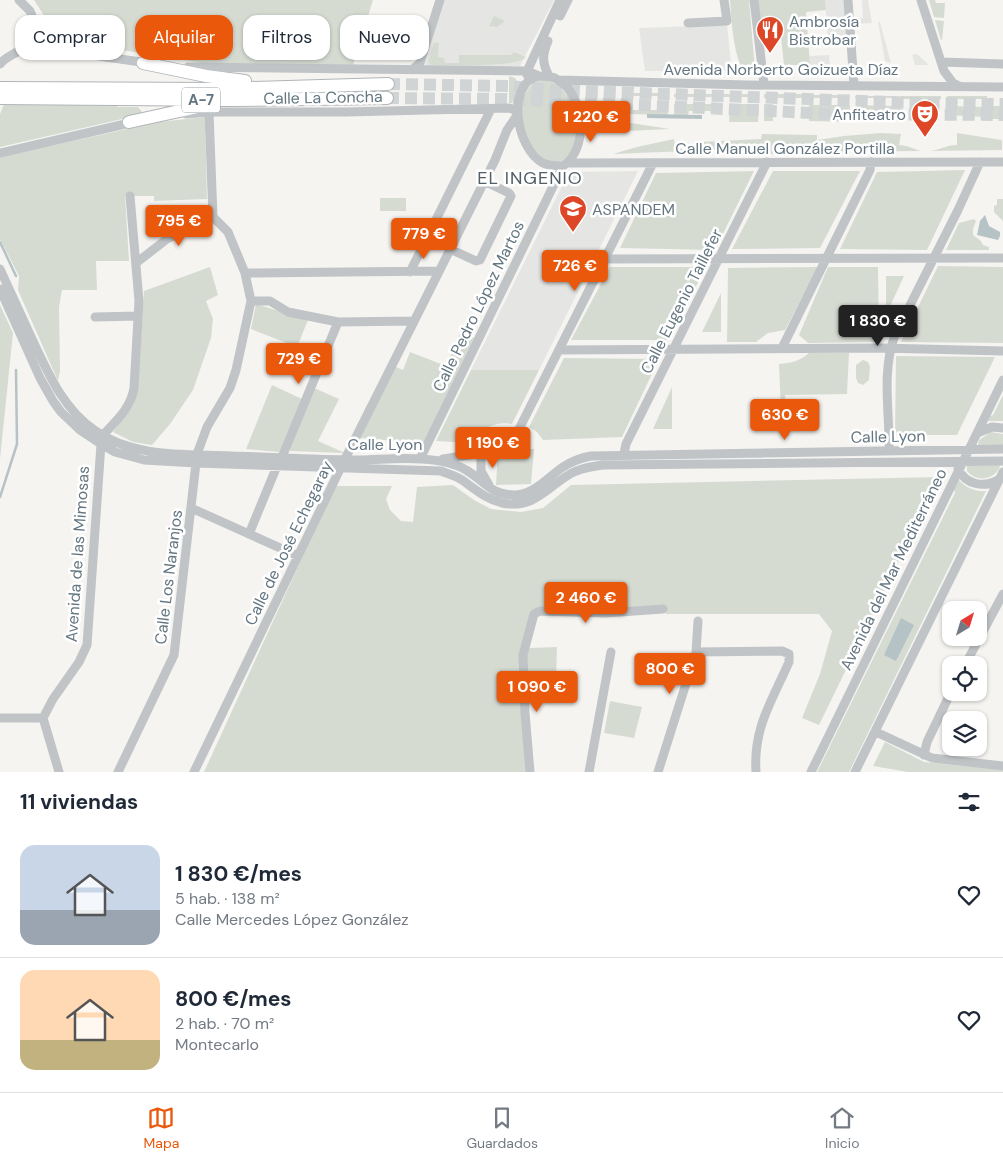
<!DOCTYPE html>
<html lang="es">
<head>
<meta charset="utf-8">
<style>
  body { margin:0; font-family:"DM Sans",sans-serif; background:#f6f6f7; color:#1f2937; height:100vh; display:flex; flex-direction:column; font-size:19px; white-space:nowrap }
  * { box-sizing:border-box; margin:0 }
  p { font-size:16px; color:#747a83 }
  .icon { flex:none; width:28px; height:28px; fill:none; stroke:currentColor; stroke-width:2; stroke-linecap:round; stroke-linejoin:round }
  .map { position:relative; height:772px; overflow:hidden }
  .sheet { display:flex; flex-direction:column; background:#fff; flex:1 }
  .sheet>* { flex:none }
  .top-card { position:absolute; left:15px; top:15px; width:500px; height:45px; display:flex; gap:10px }
  .needle { width:32px; rotate:38deg }
  .tools { position:absolute; left:942px; top:601px; display:grid; gap:10px }
  .tools a { display:grid; place-items:center; width:45px; height:45px; border-radius:10px; background:#fff; box-shadow:0 1px 4px #0004; font-size:25px }
  .price { position:absolute; translate:-50% -42px; padding:0 11px; border-radius:5px; background:#ea580c; color:#fff; font-size:16px; line-height:32px; filter:drop-shadow(0 1px 2px #0008) }
  .price::after { content:''; position:absolute; left:50%; top:30px; width:15px; height:11px; margin-left:-8px; background:inherit; clip-path:polygon(0 0,100% 0,50% 100%) }
  .price.on { background:#222; color:#fff }
  ul { padding:0; list-style:none }
  li { display:flex; align-items:center; gap:15px; height:125px; padding:0 20px }
  li+li { border-top:1px solid #e0e1e3 }
  li span { display:grid; place-items:center; flex:none; width:140px; height:100px; border-radius:15px; color:#555 }
  li>.icon { margin-inline-start:auto }
  span .icon { width:60px; height:60px; fill:#fffc; stroke-width:1 }
  li b { font-size:21px }
  h2 { display:flex; justify-content:space-between; align-items:center; height:60px; padding:0 20px; font-size:21px }
  .pill { padding:0 18px; border-radius:15px; background:#fff; box-shadow:0 1px 4px #0004; font-size:18px; line-height:45px }
  .pill.on { background:#ea580c; color:#fff }
  .menu { display:flex; justify-content:space-around; align-items:center; height:70px; border-top:1px solid #e0e1e3; background:#fff; font-size:14px; color:#747a83 }
  .menu a { display:grid; justify-items:center; gap:2px }
  .menu .on { color:#ea580c }
  .map>svg:first-child { display:block }
  .built { fill:#e5e6e4 }
  .green { fill:#d6dbd2 }
  .water { fill:#b6c3c6 }
  .lines { fill:none; stroke-linecap:round; stroke-linejoin:round }
  .stream { stroke:#b6c3c6; stroke-width:2.5 }
  .highway-tunnel { stroke:#d1d4d5; stroke-width:12; stroke-dasharray:12 6; stroke-linecap:butt }
  .highway-casing { stroke:#b1b5b8; stroke-width:14 }
  .minor { stroke:#c0c4c7; stroke-width:9 }
  .highway { stroke:#fff; stroke-width:12 }
  .labels { text-anchor:middle; stroke-width:5; stroke-linejoin:round; paint-order:stroke }
  .shield { fill:#fff; stroke:#929fa7; stroke-width:1 }
  .shield-label { font-size:15px; font-weight:bold; fill:#647681 }
  .poi-label { font-size:16px; fill:#647681; stroke:#fff; text-anchor:start }
  .street-label { font-size:16px; fill:#647681; stroke:#fff }
  .neighbourhood-label { font-size:18px; letter-spacing:1px; fill:#525f66; stroke:#fff }
</style>
</head>
<body>
<div class="map">
<svg width="1003" height="772" viewBox="0 0 1003 772">
  <rect width="100%" height="100%" fill="#f5f4f1"/>
  <path class="built" d="M 444,0 L 554,0 L 520,66 L 424,67 Z
    M 825,0 L 844,0 L 847,39 L 828,41 Z
    M 862,0 L 868,0 L 872,23 L 854,24 L 853,14 L 855,19 L 863,18 Z
    M 878,22 L 880,22 L 891,63 L 885,61 Z
    M 727,25 L 731,63 L 730,68 L 725,71 L 645,71 L 639,28 Z
    M 917,54 L 927,63 L 928,65 L 915,65 L 912,55 Z
    M 829,55 L 830,65 L 810,65 L 809,56 Z
    M 638,171 L 539,370 L 471,370 L 569,172 Z"/>
  <path class="green" d="M 34,0 L 373,0 L 353,65 L 201,63 L 74,42 L 52,28 Z
    M 730,0 L 749,0 L 755,70 C 734,87 731,11 730,0 Z
    M 758,0 L 825,0 L 826,10 L 806,12 L 810,65 L 784,65 L 781,37 L 762,39 Z
    M 929,0 L 935,0 L 936,3 L 945,3 L 944,18 L 934,17 Z
    M 494,16 L 505,21 L 504,22 L 497,27 L 489,26 Z
    M 935,20 L 944,21 L 942,40 L 941,40 Z
    M 434,42 L 439,43 L 438,57 L 444,58 L 445,63 L 459,63 L 459,55 L 511,55 L 514,52 L 526,57 C 517,68 448,65 431,65 L 428,62 Z
    M 509,76 L 515,78 L 518,83 L 512,103 L 509,103 Z
    M 545,80 C 575,86 584,131 569,154 C 557,173 535,155 528,141 C 519,122 517,82 545,80 Z
    M 628,93 L 668,93 L 668,96 L 628,96 Z
    M 674,94 L 713,94 L 713,97 L 674,97 Z
    M 719,94 L 758,94 L 758,97 L 719,97 Z
    M 764,94 L 804,94 L 804,98 L 764,98 Z
    M 809,95 L 849,95 L 849,98 L 809,98 Z
    M 855,96 L 896,96 L 896,98 L 855,98 Z
    M 901,96 L 941,96 L 941,99 L 901,99 Z
    M 947,96 L 987,96 L 987,99 L 947,99 Z
    M 4,104 L 110,104 L 119,107 L 138,107 L 144,114 L 0,147 L 0,114 Z
    M 674,104 L 713,104 L 713,111 L 689,111 L 688,115 L 674,115 Z
    M 730,104 L 759,104 L 758,122 L 729,122 Z
    M 764,104 L 773,104 L 773,121 L 764,121 Z
    M 809,105 L 850,105 L 850,122 L 809,121 Z
    M 856,105 L 896,106 L 895,110 L 856,110 Z
    M 947,106 L 985,107 L 985,117 L 947,115 Z
    M 992,106 L 1003,106 L 1003,119 L 992,119 Z
    M 628,110 L 668,110 L 668,115 L 628,114 Z
    M 205,117 L 207,199 L 154,201 L 154,196 L 125,196 L 129,261 L 96,261 L 97,290 L 62,290 L 59,307 L 60,371 L 58,381 L 18,290 L 19,276 L 0,239 L 0,157 L 159,122 Z
    M 598,118 L 670,129 L 628,131 L 627,129 L 603,128 L 598,124 Z
    M 881,133 L 901,134 L 899,145 C 907,145 913,149 921,151 L 820,152 L 817,154 L 761,154 L 751,151 L 712,150 L 613,154 L 637,147 L 674,139 L 675,149 L 696,149 L 696,143 L 699,142 L 761,139 L 762,134 L 817,135 L 817,140 L 844,136 Z
    M 957,133 L 1002,140 L 1002,150 L 930,151 C 940,150 949,144 957,145 Z
    M 965,170 L 927,250 L 840,249 L 877,172 Z
    M 754,171 L 715,250 L 620,248 L 656,173 Z
    M 773,171 L 860,171 L 820,248 L 732,249 Z
    M 380,198 L 406,198 L 406,211 L 380,211 Z
    M 997,199 L 1003,199 L 1003,221 L 994,212 L 994,206 L 997,205 Z
    M 974,219 L 976,221 L 973,229 L 973,235 L 981,241 L 983,245 L 989,247 L 989,250 L 946,250 L 959,223 Z
    M 938,266 L 1003,267 L 1003,343 L 901,342 Z
    M 210,267 L 218,295 L 206,301 L 213,319 L 211,338 L 193,390 L 170,424 L 152,445 L 133,442 L 113,432 L 133,406 L 138,386 L 144,291 Z
    M 610,267 L 706,267 L 668,340 L 571,340 Z
    M 818,267 L 785,330 L 768,333 L 756,342 L 727,342 L 728,268 Z
    M 828,267 L 878,267 L 879,342 L 808,343 L 799,335 Z
    M 886,276 L 904,276 L 886,315 Z
    M 721,293 L 721,332 L 702,332 Z
    M 256,304 L 308,320 L 297,347 L 251,329 Z
    M 0,305 L 13,333 L 0,459 Z
    M 460,333 L 474,338 L 423,443 L 360,438 L 396,367 L 403,370 L 410,352 L 446,366 Z
    M 809,353 L 849,353 L 847,394 L 785,395 L 789,436 L 782,436 L 779,364 C 791,363 800,361 809,353 Z
    M 896,356 L 995,357 L 957,435 L 895,435 Z
    M 564,358 L 659,359 L 622,437 L 543,440 L 537,432 L 529,427 Z
    M 863,360 L 868,362 L 870,367 L 869,380 L 863,385 L 858,383 L 856,378 L 856,365 Z
    M 471,370 L 539,370 L 512,424 C 494,421 481,429 471,443 L 436,441 Z
    M 272,385 L 302,399 L 279,452 L 246,449 Z
    M 672,387 L 672,429 L 653,429 Z
    M 314,388 L 339,399 L 318,441 L 345,453 L 290,451 L 290,444 Z
    M 1003,395 L 1003,421 L 987,421 L 990,416 L 993,415 Z
    M 991,432 L 1003,434 L 1003,446 L 978,446 L 979,440 Z
    M 498,449 L 534,449 L 531,484 L 496,485 Z
    M 967,465 L 999,465 L 1000,467 C 993,481 976,482 967,471 Z
    M 940,477 L 819,725 L 802,718 L 820,674 L 832,631 L 819,614 L 666,614 L 665,605 L 600,610 L 537,608 L 520,655 L 526,772 L 204,772 L 335,486 L 392,486 L 386,499 L 390,510 L 401,521 L 413,522 L 417,487 L 453,485 L 474,500 L 491,509 L 521,512 L 543,508 L 571,485 Z
    M 959,480 C 966,488 976,492 986,491 L 849,772 L 817,772 L 955,493 L 954,489 Z
    M 557,647 L 556,677 L 527,676 L 526,660 L 529,648 Z
    M 610,701 L 642,707 L 634,738 L 604,733 Z
    M 885,742 L 924,762 L 1003,770 L 1003,772 L 908,772 L 873,766 Z"/>
  <path class="water" d="M 647,114 L 702,115 L 702,119 L 647,118 Z
    M 591,116 L 598,118 L 598,123 L 603,124 L 604,128 L 627,129 L 628,131 L 592,130 Z
    M 985,215 L 989,226 L 1000,232 L 1000,236 L 998,240 L 977,235 L 980,221 Z
    M 901,618 L 914,625 L 896,661 L 884,655 Z"/>
  <g class="lines">
    <path class="stream" d="M 0,242 L 16,276
      M 0,497 L 17,444 L 16,370"/>
    <path class="highway-tunnel" d="M 388,84 L 508,86 L 554,90 L 918,103 L 1003,104
      M 387,98 L 505,99 L 835,114 L 1003,115"/>
    <defs>
      <path id="highway" d="M 143,63 L 206,76 L 245,81
        M 0,88 L 217,89 L 388,84
        M 0,98 L 234,100 L 387,98
        M 129,122 L 207,105"/>
    </defs>
    <use href="#highway" class="highway-casing"/>
    <path class="minor" d="M 19,0 L 30,11 L 36,25 L 42,34 L 54,44 L 71,52 L 148,63
      M 754,0 L 764,84
      M 848,0 L 854,85
      M 921,0 L 944,71 L 953,83 L 959,86
      M 560,16 L 568,0
      M 688,23 L 727,21 L 724,0
      M 548,41 C 542,55 542,63 549,76
      M 941,62 L 1003,64
      M 0,64 C 5,58 10,56 17,52 C 27,44 32,30 32,18
      M 188,67 L 528,71 L 539,76
      M 412,70 L 420,63 L 440,0
      M 527,75 L 529,67 L 560,0
      M 539,76 C 546,76 553,76 558,80 C 585,95 589,149 563,166 C 556,166 549,166 543,163 C 516,149 505,83 539,76 Z
      M 559,80 L 747,85 L 1003,87
      M 186,114 L 209,112 L 346,112 L 509,108 L 518,111
      M 0,153 L 134,122
      M 567,163 L 1003,162
      M 450,249 L 476,261 L 480,260 L 511,196 L 509,193 L 484,181
      M 605,259 L 1003,258
      M 136,263 L 167,239 L 213,217
      M 0,269 C 11,293 22,317 33,341 C 49,375 63,408 94,430 C 133,458 184,454 230,456 C 271,457 313,460 354,460 C 377,460 400,457 422,459 C 437,460 453,462 466,470 C 485,481 490,495 515,495 C 535,494 548,477 563,467 C 572,461 580,458 591,456 L 1003,449
      M 410,272 L 491,109
      M 245,273 L 439,271
      M 0,289 L 40,378 L 53,401 L 61,412 L 80,430 L 101,444 L 115,452 L 144,460 L 196,463 L 441,471 C 448,474 456,476 462,480 C 475,489 486,499 502,503 C 534,509 545,489 570,474 C 580,468 591,467 603,465 L 1003,461
      M 251,301 L 270,301 L 288,312 L 338,322 L 414,321
      M 95,317 L 138,316
      M 782,348 L 870,170 L 871,162
      M 559,350 L 881,348 L 1003,351
      M 977,433 L 992,427 L 1003,428
      M 102,436 C 116,421 131,408 134,388 L 139,301 L 130,196
      M 481,450 L 481,471 L 489,485
      M 889,451 C 890,413 881,372 895,335 L 958,210 L 980,162
      M 197,454 L 207,427 L 230,388 L 236,370 L 251,301 L 245,273 L 228,232 L 213,217 L 209,112
      M 624,454 L 626,444 L 767,162
      M 282,457 L 338,322
      M 420,459 L 563,166
      M 443,459 L 475,454 L 495,437 L 518,431 L 653,163
      M 958,469 C 966,485 984,488 998,480
      M 191,508 L 298,556
      M 249,534 L 277,466
      M 696,652 L 782,651 L 789,654 L 789,662 C 772,701 753,728 756,772
      M 965,665 L 1003,594
      M 0,718 L 43,718
      M 876,732 L 932,758 L 1003,766
      M 924,755 L 927,742 L 951,692
      M 59,772 L 43,718 L 53,699 L 79,662 L 87,645 L 101,444
      M 118,772 L 174,655 L 196,463
      M 194,772 L 340,469 L 495,160 L 507,130 L 518,114
      M 530,772 L 525,713 L 523,655 L 534,614 L 540,611 L 606,613 L 663,609
      M 589,772 L 611,652
      M 658,772 L 696,652 L 698,621
      M 811,772 L 1003,380
      M 855,772 L 1003,472"/>
    <use href="#highway" class="highway"/>
  </g>
  <defs>
    <symbol id="restaurant-pin" viewBox="-11 -11 22 30"><path d="M0 17L-7.5 6A9.5 9.5 0 1 1 7.5 6Z" fill="#dd4728" stroke="#fff"/><path d="M-5-6h1v4h1v-4h1v4h1v-4h1v5L-1.5 .5V6h-2V.5L-5-1ZM5-6V6H3V1.5H1.5Q1.5-4 5-6Z" fill="#fff"/></symbol>
    <symbol id="theatre-pin" viewBox="-11 -11 22 30"><path d="M0 17L-7.5 6A9.5 9.5 0 1 1 7.5 6Z" fill="#dd4728" stroke="#fff"/><path d="M-5-5.5Q0-4 5-5.5V0Q5 5 0 6Q-5 5-5 0ZM-3.3-2.5H-1v1.5H-3.3ZM1-2.5H3.3v1.5H1ZM-2.8 1Q0 5.5 2.8 1Z" fill="#fff"/></symbol>
    <symbol id="school-pin" viewBox="-11 -11 22 30"><path d="M0 17L-7.5 6A9.5 9.5 0 1 1 7.5 6Z" fill="#dd4728" stroke="#fff"/><path d="M0-5L7-2L0 1L-7-2ZM-4 1L0 2.5L4 1V4Q0 6-4 4Z" fill="#fff"/></symbol>
  </defs>
  <g fill-rule="evenodd">
    <use href="#restaurant-pin" x="754" y="14" width="32" height="43"/>
    <use href="#theatre-pin" x="909" y="98" width="32" height="43"/>
    <use href="#school-pin" x="557" y="193" width="32" height="43"/>
  </g>
  <g class="labels">
    <rect class="shield" x="182" y="87.5" width="38" height="25" rx="4"/>
    <g class="shield-label">
      <text x="201" y="105">A-7</text>
    </g>
    <g class="poi-label">
      <text x="789" y="27">Ambrosía<tspan x="789" dy="18">Bistrobar</tspan></text>
      <text x="906" y="120" text-anchor="end">Anfiteatro</text>
      <text x="592" y="215">ASPANDEM</text>
    </g>
    <g class="street-label">
      <text x="781" y="75">Avenida Norberto Goizueta Díaz</text>
      <text transform="translate(323 97) rotate(-1)" y="6">Calle La Concha</text>
      <text x="785" y="154">Calle Manuel González Portilla</text>
      <text transform="translate(681 301) rotate(-63)" y="6">Calle Eugenio Taillefer</text>
      <text transform="translate(478 306) rotate(-64)" y="6">Calle Pedro López Martos</text>
      <text transform="translate(888 436) rotate(-1)" y="6">Calle Lyon</text>
      <text x="385" y="450">Calle Lyon</text>
      <text transform="translate(288 543) rotate(-64)" y="6">Calle de José Echegaray</text>
      <text transform="translate(77 554) rotate(-86)" y="6">Avenida de las Mimosas</text>
      <text transform="translate(893 569) rotate(-64)" y="6">Avenida del Mar Mediterráneo</text>
      <text transform="translate(168 577) rotate(-83)" y="6">Calle Los Naranjos</text>
    </g>
    <g class="neighbourhood-label">
      <text x="530" y="184">EL INGENIO</text>
    </g>
  </g>
</svg>
<div class="tools">
<a><svg class="needle" viewBox="-14 -14 28 28"><path d="M0-13l5 13h-10z" fill="#e53935"/><path d="M0 13l5-13h-10z" fill="#747a83"/></svg></a>
<a><svg class="icon" aria-label="locate" viewBox="0 0 24 24"><circle cx="12" cy="12" r="6"/><path d="M12 2v4M12 18v4M2 12h4M18 12h4"/></svg></a>
<a><svg class="icon" aria-label="layers" viewBox="0 0 24 24"><path d="M12 4l9 5-9 5-9-5zM3 14l9 5 9-5"/></svg></a>
</div>
<b class="price" style="left:591px;top:143px">1 220 €</b>
<b class="price" style="left:179px;top:247px">795 €</b>
<b class="price" style="left:424px;top:260px">779 €</b>
<b class="price" style="left:575px;top:292px">726 €</b>
<b class="price on" style="left:878px;top:347px">1 830 €</b>
<b class="price" style="left:299px;top:385px">729 €</b>
<b class="price" style="left:785px;top:441px">630 €</b>
<b class="price" style="left:493px;top:469px">1 190 €</b>
<b class="price" style="left:586px;top:624px">2 460 €</b>
<b class="price" style="left:670px;top:695px">800 €</b>
<b class="price" style="left:537px;top:713px">1 090 €</b>
<div class="top-card">
<a class="pill">Comprar</a>
<a class="pill on">Alquilar</a>
<a class="pill">Filtros</a>
<a class="pill">Nuevo</a>
</div>
</div>
<section class="sheet">
<h2>11 viviendas<svg class="icon" aria-label="filters" viewBox="0 0 24 24"><path d="M4 7h16M4 17h16"/><circle cx="9" cy="7" r="2"/><circle cx="15" cy="17" r="2"/></svg></h2>
<ul>
<li><span style="background:linear-gradient(#c9d6e8 65%,#9aa5b1 0)"><svg class="icon" aria-label="home" viewBox="0 0 24 24"><path d="M3 11l9-7 9 7M6 9v11h12V9"/></svg></span><div><b>1 830 €/mes</b><p>5 hab. · 138 m²</p><p>Calle Mercedes López González</p></div><svg class="icon" aria-label="heart" viewBox="0 0 24 24"><path d="M12 20l-8-8c-3-5 5-10 8-4 3-6 11-1 8 4z"/></svg></li>
<li><span style="background:linear-gradient(#ffd9b3 70%,#c2b280 0)"><svg class="icon" aria-label="home" viewBox="0 0 24 24"><path d="M3 11l9-7 9 7M6 9v11h12V9"/></svg></span><div><b>800 €/mes</b><p>2 hab. · 70 m²</p><p>Montecarlo</p></div><svg class="icon" aria-label="heart" viewBox="0 0 24 24"><path d="M12 20l-8-8c-3-5 5-10 8-4 3-6 11-1 8 4z"/></svg></li>
</ul>
</section>
<nav class="menu">
<a class="on"><svg class="icon" aria-label="map" viewBox="0 0 24 24"><path d="M3 6l6-2 6 2 6-2v14l-6 2-6-2-6 2zM9 4v14M15 6v14"/></svg>Mapa</a>
<a><svg class="icon" aria-label="saved" viewBox="0 0 24 24"><path d="M7 4h10v16l-5-4-5 4z"/></svg>Guardados</a>
<a><svg class="icon" aria-label="home" viewBox="0 0 24 24"><path d="M3 11l9-7 9 7M6 9v11h12V9"/></svg>Inicio</a>
</nav>
</body>
</html>
